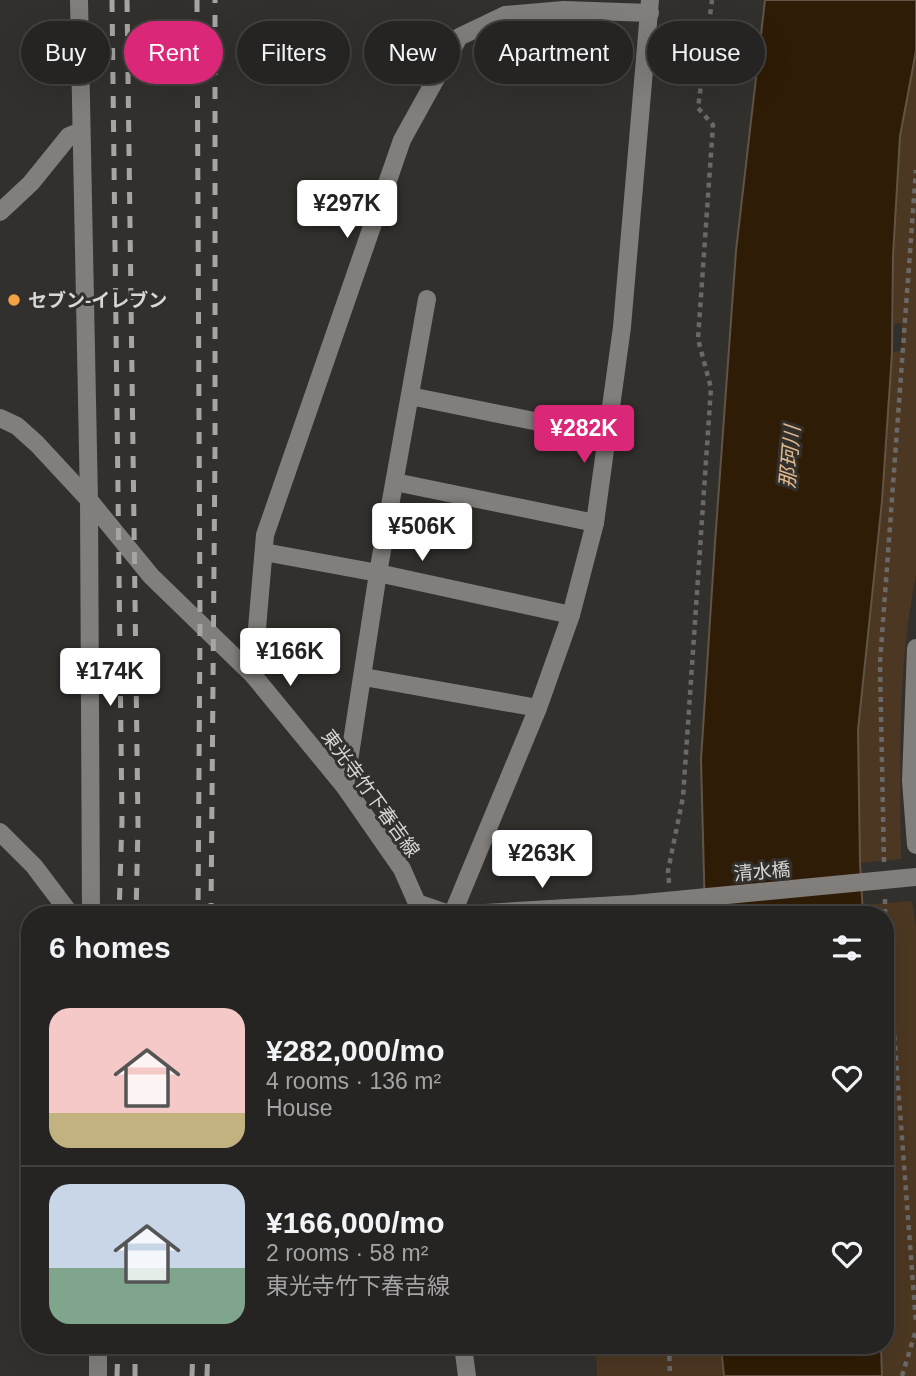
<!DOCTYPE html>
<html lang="en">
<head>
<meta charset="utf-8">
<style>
  body { margin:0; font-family:Helvetica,"Noto Sans JP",sans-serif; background:#32302f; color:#f1f3f6; height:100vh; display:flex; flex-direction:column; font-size:26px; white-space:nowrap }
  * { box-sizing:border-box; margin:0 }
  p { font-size:23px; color:#a4a4a5 }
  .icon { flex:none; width:38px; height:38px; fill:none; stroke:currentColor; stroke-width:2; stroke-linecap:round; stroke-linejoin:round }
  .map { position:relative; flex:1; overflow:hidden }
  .sheet { position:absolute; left:21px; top:906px; width:873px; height:448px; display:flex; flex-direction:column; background:#262422; border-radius:28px; box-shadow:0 7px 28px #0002,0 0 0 2px #424140 }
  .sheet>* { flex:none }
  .banner { position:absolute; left:21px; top:21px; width:875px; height:63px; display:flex; gap:14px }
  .price { position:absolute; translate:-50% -60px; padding:0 16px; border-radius:7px; background:#fff; color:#222; font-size:23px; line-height:46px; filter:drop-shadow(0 2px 4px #0008) }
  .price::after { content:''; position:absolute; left:50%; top:42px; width:21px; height:16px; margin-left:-10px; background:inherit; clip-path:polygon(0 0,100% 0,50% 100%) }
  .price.on { background:#db2777; color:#fff }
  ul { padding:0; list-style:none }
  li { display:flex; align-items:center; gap:21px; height:175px; padding:0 28px }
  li+li { border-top:2px solid #424140 }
  li span { display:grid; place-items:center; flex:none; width:196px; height:140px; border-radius:21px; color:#555 }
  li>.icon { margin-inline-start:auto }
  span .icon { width:84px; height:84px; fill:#fffc; stroke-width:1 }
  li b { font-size:30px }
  h2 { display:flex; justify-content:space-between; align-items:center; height:84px; padding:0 28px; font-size:30px }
  .chip { padding:0 24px; border-radius:32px; background:#262422; box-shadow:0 7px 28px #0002,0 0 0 2px #424140; font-size:24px; line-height:63px }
  .chip.on { background:#db2777; color:#fff }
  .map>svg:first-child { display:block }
  .green { fill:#4c3722 }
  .water { fill:#2f1c06; stroke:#625444; stroke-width:2 }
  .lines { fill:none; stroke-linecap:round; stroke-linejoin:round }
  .path { stroke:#6b6967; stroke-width:4.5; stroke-dasharray:5 5; stroke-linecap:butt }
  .street { stroke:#817e7b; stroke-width:18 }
  .secondary { stroke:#817e7b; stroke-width:18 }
  .rail { stroke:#a7a5a3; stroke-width:5; stroke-dasharray:12 12; stroke-linecap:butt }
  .poi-dot { fill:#f4a344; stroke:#32302d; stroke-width:2.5 }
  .labels { text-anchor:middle; stroke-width:6; stroke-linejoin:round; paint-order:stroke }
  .poi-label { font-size:19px; font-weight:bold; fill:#d9d7d5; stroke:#32302d; text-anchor:start }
  .street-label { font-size:19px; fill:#d9d7d5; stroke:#32302d }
  .water-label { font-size:21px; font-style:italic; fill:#e1b78c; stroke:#32302d }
</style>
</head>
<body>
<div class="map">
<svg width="916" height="1376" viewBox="0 0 916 1376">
  <rect width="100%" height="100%" fill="#32302d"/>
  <path class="green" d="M 916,51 L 916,575 C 897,669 900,765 901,859 L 860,863 L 858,730 L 882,501 L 892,353 L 902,350 L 902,323 L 894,324 L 893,256 L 900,136 Z
    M 912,901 L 916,927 L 916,1376 L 882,1376 L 881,1346 L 886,1346 L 886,915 L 863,915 L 862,905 Z
    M 596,1346 L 721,1346 L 724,1376 L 597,1376 Z"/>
  <path class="water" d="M 765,0 L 916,0 L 916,51 L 900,136 L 893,256 L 892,353 L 882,501 L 858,730 L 860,863 L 863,915 L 705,915 L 701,760 L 715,543 L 736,251 Z
    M 721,1346 L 881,1346 L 882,1376 L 724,1376 Z"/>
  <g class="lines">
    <path class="path" d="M 884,862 L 880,663 L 916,170
      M 669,883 L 668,871 L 683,797 L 711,388 L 698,339 L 713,125 L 698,108 L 712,0
      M 885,899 L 885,915
      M 886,926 L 916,1324
      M 669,1346 L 670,1376
      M 902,1376 L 916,1330"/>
    <path class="street" d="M 79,0 L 89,500 L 91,915
      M 0,212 L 31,183 L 69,136 L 81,131
      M 410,396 L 608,436
      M 395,482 L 595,523
      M 264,552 L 378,573 L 571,615
      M 916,648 L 911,781 L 916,845
      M 253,675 L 265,535 L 402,140 L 459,37 L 505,15 L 564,10 L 650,13
      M 364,677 L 538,708
      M 345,787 L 378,573 L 427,299
      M 452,915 L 634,904 L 916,877"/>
    <path class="secondary" d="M 0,418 L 17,426 L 37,444 L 89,500 L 151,576 L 253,675 L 345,787 L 402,869 L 417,903 L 452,915
      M 0,832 L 34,866 L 71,915
      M 452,915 L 538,708 L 571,615 L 595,523 L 622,327 L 650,0
      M 98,1346 L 98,1376
      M 463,1346 L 467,1376"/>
    <path class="rail" d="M 112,0 L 122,820 L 119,915
      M 127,0 L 138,825 L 136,915
      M 197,0 L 200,623 L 198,915
      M 211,915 L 215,450 L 215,0
      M 117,1376 L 118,1346
      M 135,1376 L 135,1346
      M 192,1376 L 193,1346
      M 207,1376 L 208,1346"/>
  </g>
  <circle class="poi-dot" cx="14" cy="300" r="7"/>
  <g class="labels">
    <g class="poi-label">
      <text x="28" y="307">セブン-イレブン</text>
    </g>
    <g class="street-label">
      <text transform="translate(371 793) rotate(54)" y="7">東光寺竹下春吉線</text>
      <text transform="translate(762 871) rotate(-5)" y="7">清水橋</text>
    </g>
    <g class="water-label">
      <text transform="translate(790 457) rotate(-85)" y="7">那珂川</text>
    </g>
  </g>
</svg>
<b class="price" style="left:347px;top:240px">¥297K</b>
<b class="price on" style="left:584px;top:465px">¥282K</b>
<b class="price" style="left:422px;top:563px">¥506K</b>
<b class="price" style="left:290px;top:688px">¥166K</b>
<b class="price" style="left:110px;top:708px">¥174K</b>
<b class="price" style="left:542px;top:890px">¥263K</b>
<div class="banner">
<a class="chip">Buy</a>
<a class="chip on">Rent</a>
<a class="chip">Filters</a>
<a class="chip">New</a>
<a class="chip">Apartment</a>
<a class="chip">House</a>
</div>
<section class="sheet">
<h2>6 homes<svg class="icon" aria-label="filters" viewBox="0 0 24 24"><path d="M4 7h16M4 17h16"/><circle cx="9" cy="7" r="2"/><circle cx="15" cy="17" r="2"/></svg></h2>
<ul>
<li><span style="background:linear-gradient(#f6c9c9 75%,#c2b280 0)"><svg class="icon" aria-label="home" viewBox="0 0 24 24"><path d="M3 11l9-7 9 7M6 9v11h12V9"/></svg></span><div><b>¥282,000/mo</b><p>4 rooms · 136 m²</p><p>House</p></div><svg class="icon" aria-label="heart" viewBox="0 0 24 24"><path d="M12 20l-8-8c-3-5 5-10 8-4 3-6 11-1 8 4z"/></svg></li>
<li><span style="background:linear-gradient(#c9d6e8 60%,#7fa58c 0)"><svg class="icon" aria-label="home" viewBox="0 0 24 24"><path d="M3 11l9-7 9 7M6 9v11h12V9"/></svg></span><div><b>¥166,000/mo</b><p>2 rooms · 58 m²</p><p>東光寺竹下春吉線</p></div><svg class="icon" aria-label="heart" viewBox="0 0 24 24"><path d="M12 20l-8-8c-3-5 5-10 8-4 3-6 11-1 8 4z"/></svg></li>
</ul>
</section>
</div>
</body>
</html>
